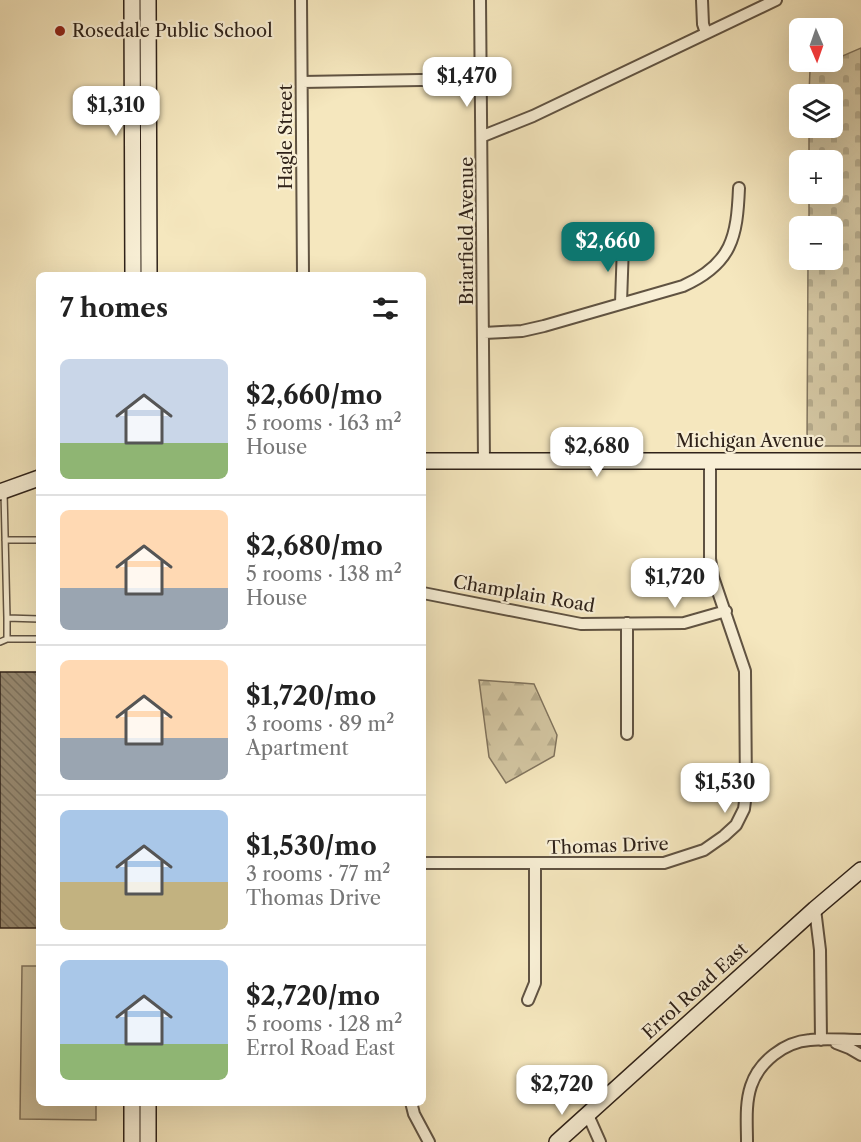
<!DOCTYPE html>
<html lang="en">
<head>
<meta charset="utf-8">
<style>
  body { margin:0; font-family:"Libre Caslon Text",serif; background:#f6f6f6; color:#222; height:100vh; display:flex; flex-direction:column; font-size:22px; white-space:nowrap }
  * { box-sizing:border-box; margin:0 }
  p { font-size:20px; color:#767676 }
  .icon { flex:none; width:33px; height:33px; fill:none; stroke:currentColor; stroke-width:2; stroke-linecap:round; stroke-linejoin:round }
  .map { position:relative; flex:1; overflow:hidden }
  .panel { position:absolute; left:36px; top:272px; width:390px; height:834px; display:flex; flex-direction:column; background:#fff; border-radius:9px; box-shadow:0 6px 24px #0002 }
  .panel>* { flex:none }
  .needle { width:39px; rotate:178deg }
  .tools { position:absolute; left:789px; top:18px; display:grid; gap:12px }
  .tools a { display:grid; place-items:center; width:54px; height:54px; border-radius:9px; background:#fff; box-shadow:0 6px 24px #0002; font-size:30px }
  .price { position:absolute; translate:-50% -51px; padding:0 14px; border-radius:12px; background:#fff; color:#222; font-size:20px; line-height:39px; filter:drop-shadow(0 2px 3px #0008) }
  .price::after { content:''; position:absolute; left:50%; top:36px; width:18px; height:14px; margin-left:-9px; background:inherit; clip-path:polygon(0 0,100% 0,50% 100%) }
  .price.active { background:#0f766e; color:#fff }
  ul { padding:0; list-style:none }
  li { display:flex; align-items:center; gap:18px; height:150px; padding:0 24px }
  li+li { border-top:2px solid #e0e0e0 }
  li span { display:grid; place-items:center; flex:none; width:168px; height:120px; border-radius:9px; color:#555 }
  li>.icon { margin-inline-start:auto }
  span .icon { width:72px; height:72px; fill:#fffc; stroke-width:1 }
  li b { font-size:26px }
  h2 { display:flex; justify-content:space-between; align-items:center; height:72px; padding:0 24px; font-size:26px }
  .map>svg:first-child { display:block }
  .forest { fill:url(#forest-firs); stroke:#81745e; stroke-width:1.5 }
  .cemetery { fill:url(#cemetery-stones); stroke:#81745e; stroke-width:1.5 }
  .pitch { fill:#d3c6a2; stroke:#81745e; stroke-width:1.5 }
  .building { fill:url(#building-back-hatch); stroke:#2f2219; stroke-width:1.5 }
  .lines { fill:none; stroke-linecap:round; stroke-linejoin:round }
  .lane-casing { stroke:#605342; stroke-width:8 }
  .street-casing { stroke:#605342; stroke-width:14 }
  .secondary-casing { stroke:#2f2219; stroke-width:18 }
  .lane { stroke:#f8efd5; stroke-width:5 }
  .street { stroke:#f8efd5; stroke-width:10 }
  .secondary { stroke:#f8efd5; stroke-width:15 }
  .poi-dot { fill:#8f2418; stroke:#f8efd5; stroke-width:2 }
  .labels { text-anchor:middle; stroke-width:4.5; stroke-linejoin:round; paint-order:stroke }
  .poi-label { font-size:18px; fill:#2f2219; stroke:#f8efd5; text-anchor:start }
  .street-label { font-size:18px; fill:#2f2219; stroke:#f8efd5 }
</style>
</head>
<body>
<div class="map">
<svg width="861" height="1142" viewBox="0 0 861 1142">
  <defs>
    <pattern id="forest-firs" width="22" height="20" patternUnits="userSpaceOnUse" patternTransform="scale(1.5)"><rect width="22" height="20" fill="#d3c6a2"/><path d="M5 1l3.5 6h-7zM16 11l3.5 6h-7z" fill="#b5aa8b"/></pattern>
    <pattern id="cemetery-stones" width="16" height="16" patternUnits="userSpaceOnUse" patternTransform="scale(1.5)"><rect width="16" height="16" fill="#d3c6a2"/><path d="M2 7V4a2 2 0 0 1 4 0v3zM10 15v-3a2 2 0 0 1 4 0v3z" fill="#b5aa8b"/></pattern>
    <pattern id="building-back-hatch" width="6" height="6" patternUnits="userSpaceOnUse" patternTransform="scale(1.5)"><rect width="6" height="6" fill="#96886f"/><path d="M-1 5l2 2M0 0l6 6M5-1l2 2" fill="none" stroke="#7b6f5a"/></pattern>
  </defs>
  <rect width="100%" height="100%" fill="#f5e7be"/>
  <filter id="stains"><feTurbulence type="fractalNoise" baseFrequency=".00333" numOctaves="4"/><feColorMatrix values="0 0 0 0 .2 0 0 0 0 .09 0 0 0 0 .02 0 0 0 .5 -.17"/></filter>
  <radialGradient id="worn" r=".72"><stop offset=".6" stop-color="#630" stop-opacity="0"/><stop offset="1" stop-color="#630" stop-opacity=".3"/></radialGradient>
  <path class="forest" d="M 479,680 L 534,684 L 557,735 L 554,756 L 506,783 L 489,757 Z"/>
  <path class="cemetery" d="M 861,48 L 861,446 L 807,446 L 808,260 L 832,260 L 832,226 L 809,226 L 809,194 L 832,194 L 832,160 L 809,160 L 809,128 L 832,128 L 832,94 L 809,94 L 810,70 Z"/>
  <path class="pitch" d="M 22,966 L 39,966 L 39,1102 L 96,1103 L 96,1120 L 20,1119 Z"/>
  <path class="building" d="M 0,672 L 39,672 L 39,928 L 0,928 Z"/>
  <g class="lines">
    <defs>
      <path id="lane" d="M 4,492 L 7,618 L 39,619
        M 5,540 L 39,540
        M 7,639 L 7,618
        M 0,642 L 7,639 L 39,639"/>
      <path id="street" d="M 301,0 L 303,274
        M 480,0 L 484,461
        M 702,0 L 703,24 L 706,33
        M 302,82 L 480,79
        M 483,136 L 533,116 L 776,0
        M 621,303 L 623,245
        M 484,333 L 522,331 L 544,326 L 683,286 C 732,264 737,237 739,188
        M 423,593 L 581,624 L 684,623 L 726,611
        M 627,623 L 627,734
        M 423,863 L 664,863 L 704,850 L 724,836 L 736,825 L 744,809 L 746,793 L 745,671 L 713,577 L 710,559 L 710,461
        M 815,909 L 820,950 L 821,1040
        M 528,1000 L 535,983 L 535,865
        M 836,1043 L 849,1048 L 861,1055
        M 411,1102 L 414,1114 L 429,1142
        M 588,1115 L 600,1142
        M 747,1142 C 747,1124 745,1104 751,1086 C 759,1062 784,1042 810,1040 C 827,1038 844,1040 861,1040"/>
      <path id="secondary" d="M 132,0 L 133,274
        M 148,0 L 149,274
        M 423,461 L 861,461
        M 0,492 L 39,478
        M 132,1142 L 132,1102
        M 148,1142 L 148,1102
        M 557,1142 L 815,909 L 861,870"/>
    </defs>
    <use href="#lane" class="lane-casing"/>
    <use href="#street" class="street-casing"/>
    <use href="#secondary" class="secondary-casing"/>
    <use href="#lane" class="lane"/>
    <use href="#street" class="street"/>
    <use href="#secondary" class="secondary"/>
  </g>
  <circle class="poi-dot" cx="60" cy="31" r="6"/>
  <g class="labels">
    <g class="poi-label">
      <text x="72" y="37">Rosedale Public School</text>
    </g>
    <g class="street-label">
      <text transform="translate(286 137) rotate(-90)" y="6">Hagle Street</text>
      <text transform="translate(467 231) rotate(-90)" y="6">Briarfield Avenue</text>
      <text x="750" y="447">Michigan Avenue</text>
      <text transform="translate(524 594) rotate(10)" y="6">Champlain Road</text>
      <text transform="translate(608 846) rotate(-2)" y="6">Thomas Drive</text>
      <text transform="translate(695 991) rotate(-42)" y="6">Errol Road East</text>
    </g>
  </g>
  <rect width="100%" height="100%" filter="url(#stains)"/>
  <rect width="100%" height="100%" fill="url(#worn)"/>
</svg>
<div class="tools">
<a><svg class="needle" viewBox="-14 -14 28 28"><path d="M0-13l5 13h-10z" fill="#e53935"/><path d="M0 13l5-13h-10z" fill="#767676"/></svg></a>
<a><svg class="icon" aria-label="layers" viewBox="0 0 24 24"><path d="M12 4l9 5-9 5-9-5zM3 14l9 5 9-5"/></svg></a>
<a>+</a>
<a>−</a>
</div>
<b class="price" style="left:467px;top:108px">$1,470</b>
<b class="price" style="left:116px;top:137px">$1,310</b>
<b class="price active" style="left:608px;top:273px">$2,660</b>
<b class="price" style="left:597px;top:478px">$2,680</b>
<b class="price" style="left:675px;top:609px">$1,720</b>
<b class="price" style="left:725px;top:814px">$1,530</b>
<b class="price" style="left:562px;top:1116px">$2,720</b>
<section class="panel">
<h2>7 homes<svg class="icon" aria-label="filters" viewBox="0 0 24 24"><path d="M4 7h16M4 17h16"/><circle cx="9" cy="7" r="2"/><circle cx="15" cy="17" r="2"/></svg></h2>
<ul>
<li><span style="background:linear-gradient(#c9d6e8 70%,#8fb573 0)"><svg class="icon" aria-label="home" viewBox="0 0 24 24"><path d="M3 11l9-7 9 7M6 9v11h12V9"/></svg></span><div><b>$2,660/mo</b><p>5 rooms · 163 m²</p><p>House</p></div></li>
<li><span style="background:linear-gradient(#ffd9b3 65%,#9aa5b1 0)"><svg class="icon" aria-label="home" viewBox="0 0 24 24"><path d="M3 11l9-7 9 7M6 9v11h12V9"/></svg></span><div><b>$2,680/mo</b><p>5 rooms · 138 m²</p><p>House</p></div></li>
<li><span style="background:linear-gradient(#ffd9b3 65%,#9aa5b1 0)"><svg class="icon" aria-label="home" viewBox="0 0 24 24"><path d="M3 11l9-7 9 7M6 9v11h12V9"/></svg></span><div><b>$1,720/mo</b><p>3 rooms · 89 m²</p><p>Apartment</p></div></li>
<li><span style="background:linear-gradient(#a9c7e8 60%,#c2b280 0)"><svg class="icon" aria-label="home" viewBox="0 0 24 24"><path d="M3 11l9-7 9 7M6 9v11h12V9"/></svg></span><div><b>$1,530/mo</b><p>3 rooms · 77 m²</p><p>Thomas Drive</p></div></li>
<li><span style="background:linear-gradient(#a9c7e8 70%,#8fb573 0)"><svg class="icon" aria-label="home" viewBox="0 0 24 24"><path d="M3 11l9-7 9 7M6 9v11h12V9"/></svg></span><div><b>$2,720/mo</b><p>5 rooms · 128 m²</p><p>Errol Road East</p></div></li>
</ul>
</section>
</div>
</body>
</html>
